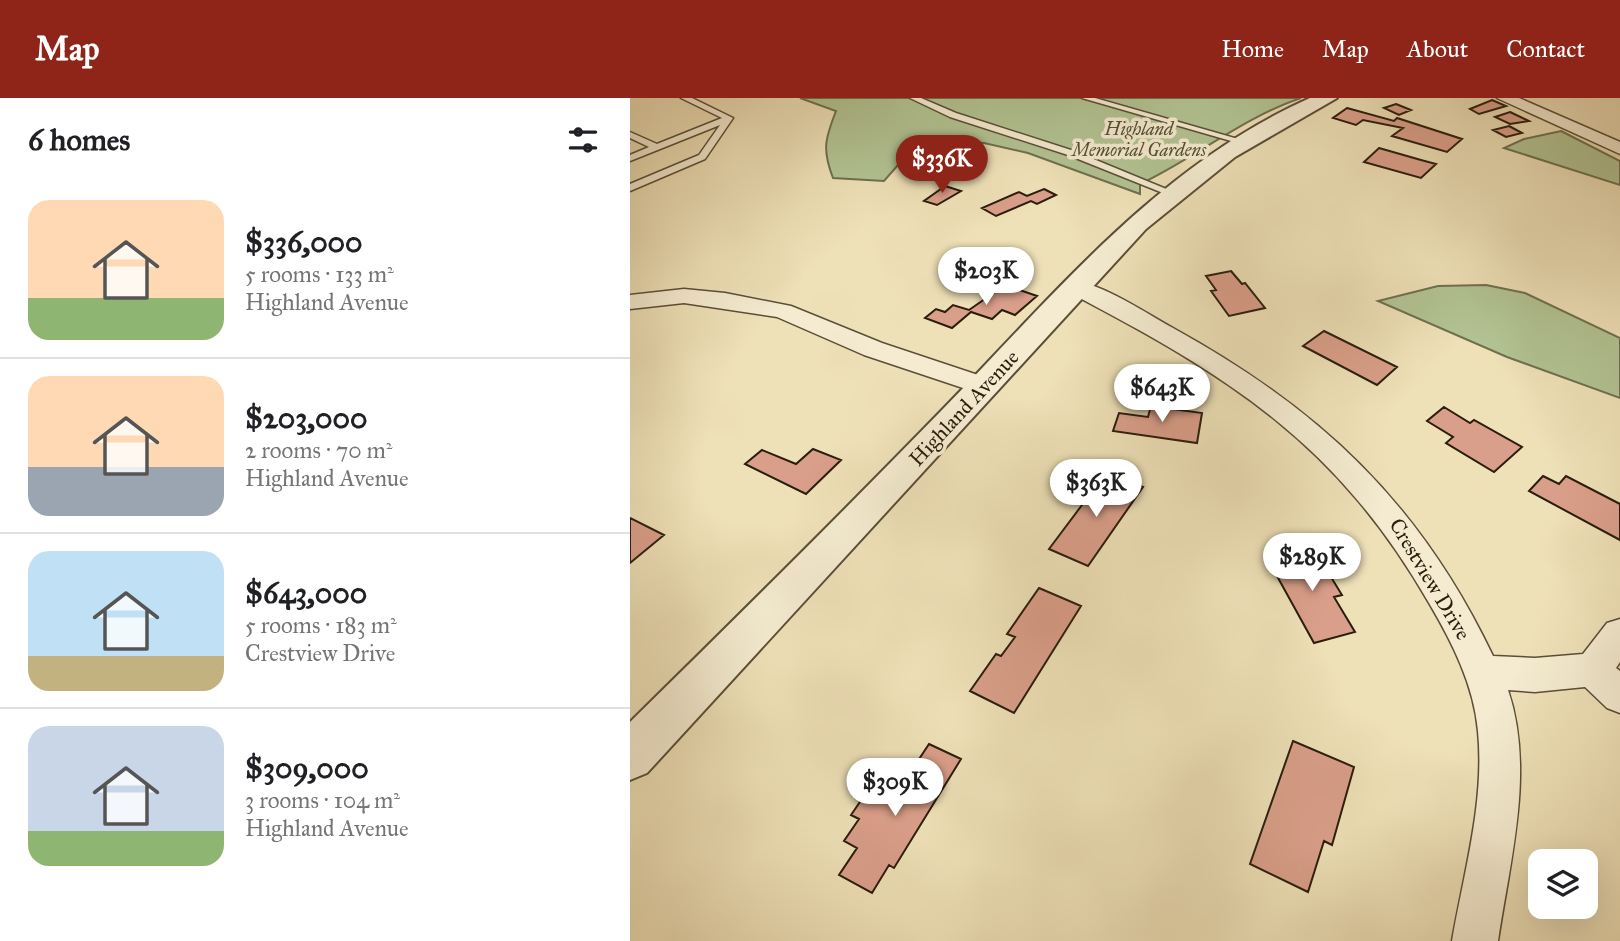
<!DOCTYPE html>
<html lang="en">
<head>
<meta charset="utf-8">
<style>
  body { margin:0; font-family:"IM FELL Great Primer",serif; background:#f6f6f6; color:#202124; height:100vh; display:flex; flex-direction:column; font-size:26px; white-space:nowrap }
  * { box-sizing:border-box; margin:0 }
  p { font-size:23px; color:#757577 }
  .icon { flex:none; width:38px; height:38px; fill:none; stroke:currentColor; stroke-width:2; stroke-linecap:round; stroke-linejoin:round }
  .map { position:relative; flex:1; overflow:hidden }
  .panel { display:flex; flex-direction:column; background:#fff; width:630px }
  .panel>* { flex:none }
  .controls { position:absolute; left:898px; top:751px; display:grid; gap:14px }
  .controls a { display:grid; place-items:center; width:70px; height:70px; border-radius:14px; background:#fff; box-shadow:0 7px 28px #0002; font-size:35px }
  .price { position:absolute; translate:-50% -60px; padding:0 16px; border-radius:24px; background:#fff; color:#222; font-size:23px; line-height:46px; filter:drop-shadow(0 2px 4px #0008) }
  .price::after { content:''; position:absolute; left:50%; top:42px; width:21px; height:16px; margin-left:-10px; background:inherit; clip-path:polygon(0 0,100% 0,50% 100%) }
  .price.on { background:#8f2418; color:#fff }
  ul { padding:0; list-style:none }
  li { display:flex; align-items:center; gap:21px; height:175px; padding:0 28px }
  li+li { border-top:2px solid #e0e0e0 }
  li span { display:grid; place-items:center; flex:none; width:196px; height:140px; border-radius:21px; color:#555 }
  li>.icon { margin-inline-start:auto }
  span .icon { width:84px; height:84px; fill:#fffc; stroke-width:1 }
  li b { font-size:30px }
  h2 { display:flex; justify-content:space-between; align-items:center; height:84px; padding:0 28px; font-size:30px }
  header { display:flex; align-items:center; gap:42px; box-sizing:border-box; height:98px; padding:0 35px; background:#8f2418; color:#fff }
  header strong { font-size:33px }
  nav { display:flex; gap:38px; margin-inline-start:auto; font-size:24px }
  main { display:flex; flex:1; min-height:0 }
  .map>svg:first-child { display:block }
  .green { fill:#b2c393; stroke:#6e7050; stroke-width:2 }
  .building { fill:#da9f8a; stroke:#2a1d0d; stroke-width:2 }
  .lines { fill:none; stroke-linecap:round; stroke-linejoin:round }
  .service-casing { stroke:#5b4e38; stroke-width:3 }
  .minor-casing { stroke:#5b4e38; stroke-width:3 }
  .tertiary-casing { stroke:#5b4e38; stroke-width:4 }
  .service { fill:#f4ebd0; fill-rule:evenodd }
  .minor { fill:#f4ebd0; fill-rule:evenodd }
  .tertiary { fill:#f4ebd0; fill-rule:evenodd }
  .labels { text-anchor:middle; stroke-width:7; stroke-linejoin:round; paint-order:stroke }
  .far-park-label { font-size:18px; font-style:italic; fill:#534f35; stroke:#f4ebd0 }
  .street-label { font-size:21px; fill:#2a1d0d; stroke:#f4ebd0 }
</style>
</head>
<body>
<header>
<strong>Map</strong>
<nav><a>Home</a><a>Map</a><a>About</a><a>Contact</a></nav>
</header>
<main>
<section class="panel">
<h2>6 homes<svg class="icon" aria-label="filters" viewBox="0 0 24 24"><path d="M4 7h16M4 17h16"/><circle cx="9" cy="7" r="2"/><circle cx="15" cy="17" r="2"/></svg></h2>
<ul>
<li><span style="background:linear-gradient(#ffd9b3 70%,#8fb573 0)"><svg class="icon" aria-label="home" viewBox="0 0 24 24"><path d="M3 11l9-7 9 7M6 9v11h12V9"/></svg></span><div><b>$336,000</b><p>5 rooms · 133 m²</p><p>Highland Avenue</p></div></li>
<li><span style="background:linear-gradient(#ffd9b3 65%,#9aa5b1 0)"><svg class="icon" aria-label="home" viewBox="0 0 24 24"><path d="M3 11l9-7 9 7M6 9v11h12V9"/></svg></span><div><b>$203,000</b><p>2 rooms · 70 m²</p><p>Highland Avenue</p></div></li>
<li><span style="background:linear-gradient(#bfe0f5 75%,#c2b280 0)"><svg class="icon" aria-label="home" viewBox="0 0 24 24"><path d="M3 11l9-7 9 7M6 9v11h12V9"/></svg></span><div><b>$643,000</b><p>5 rooms · 183 m²</p><p>Crestview Drive</p></div></li>
<li><span style="background:linear-gradient(#c9d6e8 75%,#8fb573 0)"><svg class="icon" aria-label="home" viewBox="0 0 24 24"><path d="M3 11l9-7 9 7M6 9v11h12V9"/></svg></span><div><b>$309,000</b><p>3 rooms · 104 m²</p><p>Highland Avenue</p></div></li>
</ul>
</section>
<div class="map">
<svg width="990" height="843" viewBox="0 0 990 843">
  <rect width="100%" height="100%" fill="#eee0b7"/>
  <filter id="stains"><feTurbulence type="fractalNoise" baseFrequency=".00286" numOctaves="4"/><feColorMatrix values="0 0 0 0 .2 0 0 0 0 .09 0 0 0 0 .02 0 0 0 .5 -.17"/></filter>
  <radialGradient id="worn" r=".72"><stop offset=".6" stop-color="#630" stop-opacity="0"/><stop offset="1" stop-color="#630" stop-opacity=".3"/></radialGradient>
  <path class="green" d="M 170,0 L 671,0 C 614,19 565,60 510,86 L 510,96 L 398,55 L 354,45 L 298,42 L 275,59 L 254,83 L 203,80 C 192,52 195,41 206,13 Z
    M 931,33 L 990,63 L 990,87 L 874,50 L 894,41 Z
    M 856,187 L 895,195 L 990,240 L 990,300 L 877,259 L 748,203 L 808,188 Z"/>
  <path class="building" d="M 862,2 L 876,8 L 849,16 L 840,11 Z
    M 766,6 L 781,12 L 769,17 L 754,10 Z
    M 717,10 L 764,23 L 767,20 L 832,41 L 817,54 L 762,38 L 773,30 L 733,22 L 726,27 L 703,20 Z
    M 880,14 L 899,23 L 880,26 L 865,19 Z
    M 879,28 L 892,35 L 876,39 L 863,32 Z
    M 749,50 L 791,62 L 806,66 L 791,80 L 734,64 Z
    M 315,88 L 331,93 L 307,107 L 294,103 Z
    M 414,91 L 426,97 L 407,106 L 401,103 L 366,118 L 352,110 L 389,94 L 397,98 Z
    M 601,173 L 612,186 L 615,185 L 635,210 L 599,218 L 581,193 L 586,192 L 576,178 Z
    M 375,187 L 407,198 L 385,217 L 372,212 L 362,221 L 341,214 L 322,230 L 295,220 L 306,211 L 315,214 L 323,207 L 339,212 Z
    M 694,233 L 767,269 L 747,287 L 673,248 Z
    M 521,308 L 572,315 L 567,345 L 483,333 L 489,315 L 518,319 Z
    M 814,309 L 840,325 L 844,322 L 892,349 L 864,374 L 816,345 L 823,339 L 797,323 Z
    M 183,351 L 211,362 L 176,396 L 115,366 L 132,352 L 166,366 Z
    M 476,375 L 513,389 L 458,468 L 419,451 Z
    M 913,378 L 929,386 L 936,378 L 990,406 L 990,442 L 899,393 Z
    M 0,420 L 34,437 L 0,465 Z
    M 682,448 L 712,497 L 704,499 L 725,534 L 684,545 L 637,460 Z
    M 409,490 L 451,508 L 384,615 L 340,593 L 366,556 L 371,558 L 385,539 L 377,536 Z
    M 663,643 L 724,669 L 702,747 L 694,743 L 678,794 L 620,766 Z
    M 299,646 L 331,661 L 264,770 L 259,767 L 242,795 L 209,777 L 227,750 L 214,743 L 229,721 L 221,717 L 234,698 L 245,703 L 260,682 L 272,687 Z"/>
  <g class="lines">
    <defs>
      <path id="service" d="M 51,0 L 62,0 L 103,20 L 75,61 L 0,93 L 0,86 L 69,57 L 90,27 L 0,63 L 0,57 L 19,49 L 0,40 L 0,34 L 27,46 L 92,20 Z
        M 280,0 L 291,0 L 326,15 L 444,53 L 546,95 L 538,97 L 438,57 L 320,19 Z
        M 452,0 L 465,0 L 615,43 L 608,45 Z"/>
      <path id="minor" d="M 867,0 L 889,0 L 990,44 L 990,56 Z
        M 448,183 C 481,191 514,214 543,230 C 690,311 790,405 863,558 L 905,560 L 953,556 L 977,525 L 990,521 L 990,564 L 986,570 L 990,573 L 990,615 L 977,610 L 955,589 L 905,594 L 878,592 C 905,672 880,762 868,843 L 822,843 C 834,774 855,703 848,633 C 844,587 822,544 799,505 C 707,345 599,278 440,195 L 436,190 L 440,185 Z
        M 54,191 L 95,195 L 161,208 L 252,245 L 363,282 L 367,288 L 363,294 L 354,297 L 234,257 L 147,219 L 54,205 L 0,211 L 0,197 Z"/>
      <path id="tertiary" d="M 680,0 L 707,0 L 605,59 L 516,131 L 17,675 L 0,682 L 0,624 C 105,521 209,418 311,313 C 424,197 529,67 680,0 Z"/>
    </defs>
    <use href="#service" class="service-casing"/>
    <use href="#minor" class="minor-casing"/>
    <use href="#tertiary" class="tertiary-casing"/>
    <use href="#service" class="service"/>
    <use href="#minor" class="minor"/>
    <use href="#tertiary" class="tertiary"/>
  </g>
  <g class="labels">
    <g class="far-park-label">
      <text x="509" y="37">Highland<tspan x="509" dy="21">Memorial Gardens</tspan></text>
    </g>
    <g class="street-label">
      <text transform="translate(334 310) rotate(-47)" y="7">Highland Avenue</text>
      <text transform="translate(800 481) rotate(59)" y="7">Crestview Drive</text>
    </g>
  </g>
  <rect width="100%" height="100%" filter="url(#stains)"/>
  <rect width="100%" height="100%" fill="url(#worn)"/>
</svg>
<div class="controls">
<a><svg class="icon" aria-label="layers" viewBox="0 0 24 24"><path d="M12 4l9 5-9 5-9-5zM3 14l9 5 9-5"/></svg></a>
</div>
<b class="price on" style="left:312px;top:97px">$336K</b>
<b class="price" style="left:356px;top:209px">$203K</b>
<b class="price" style="left:532px;top:326px">$643K</b>
<b class="price" style="left:466px;top:421px">$363K</b>
<b class="price" style="left:682px;top:495px">$289K</b>
<b class="price" style="left:265px;top:720px">$309K</b>
</div>
</main>
</body>
</html>
